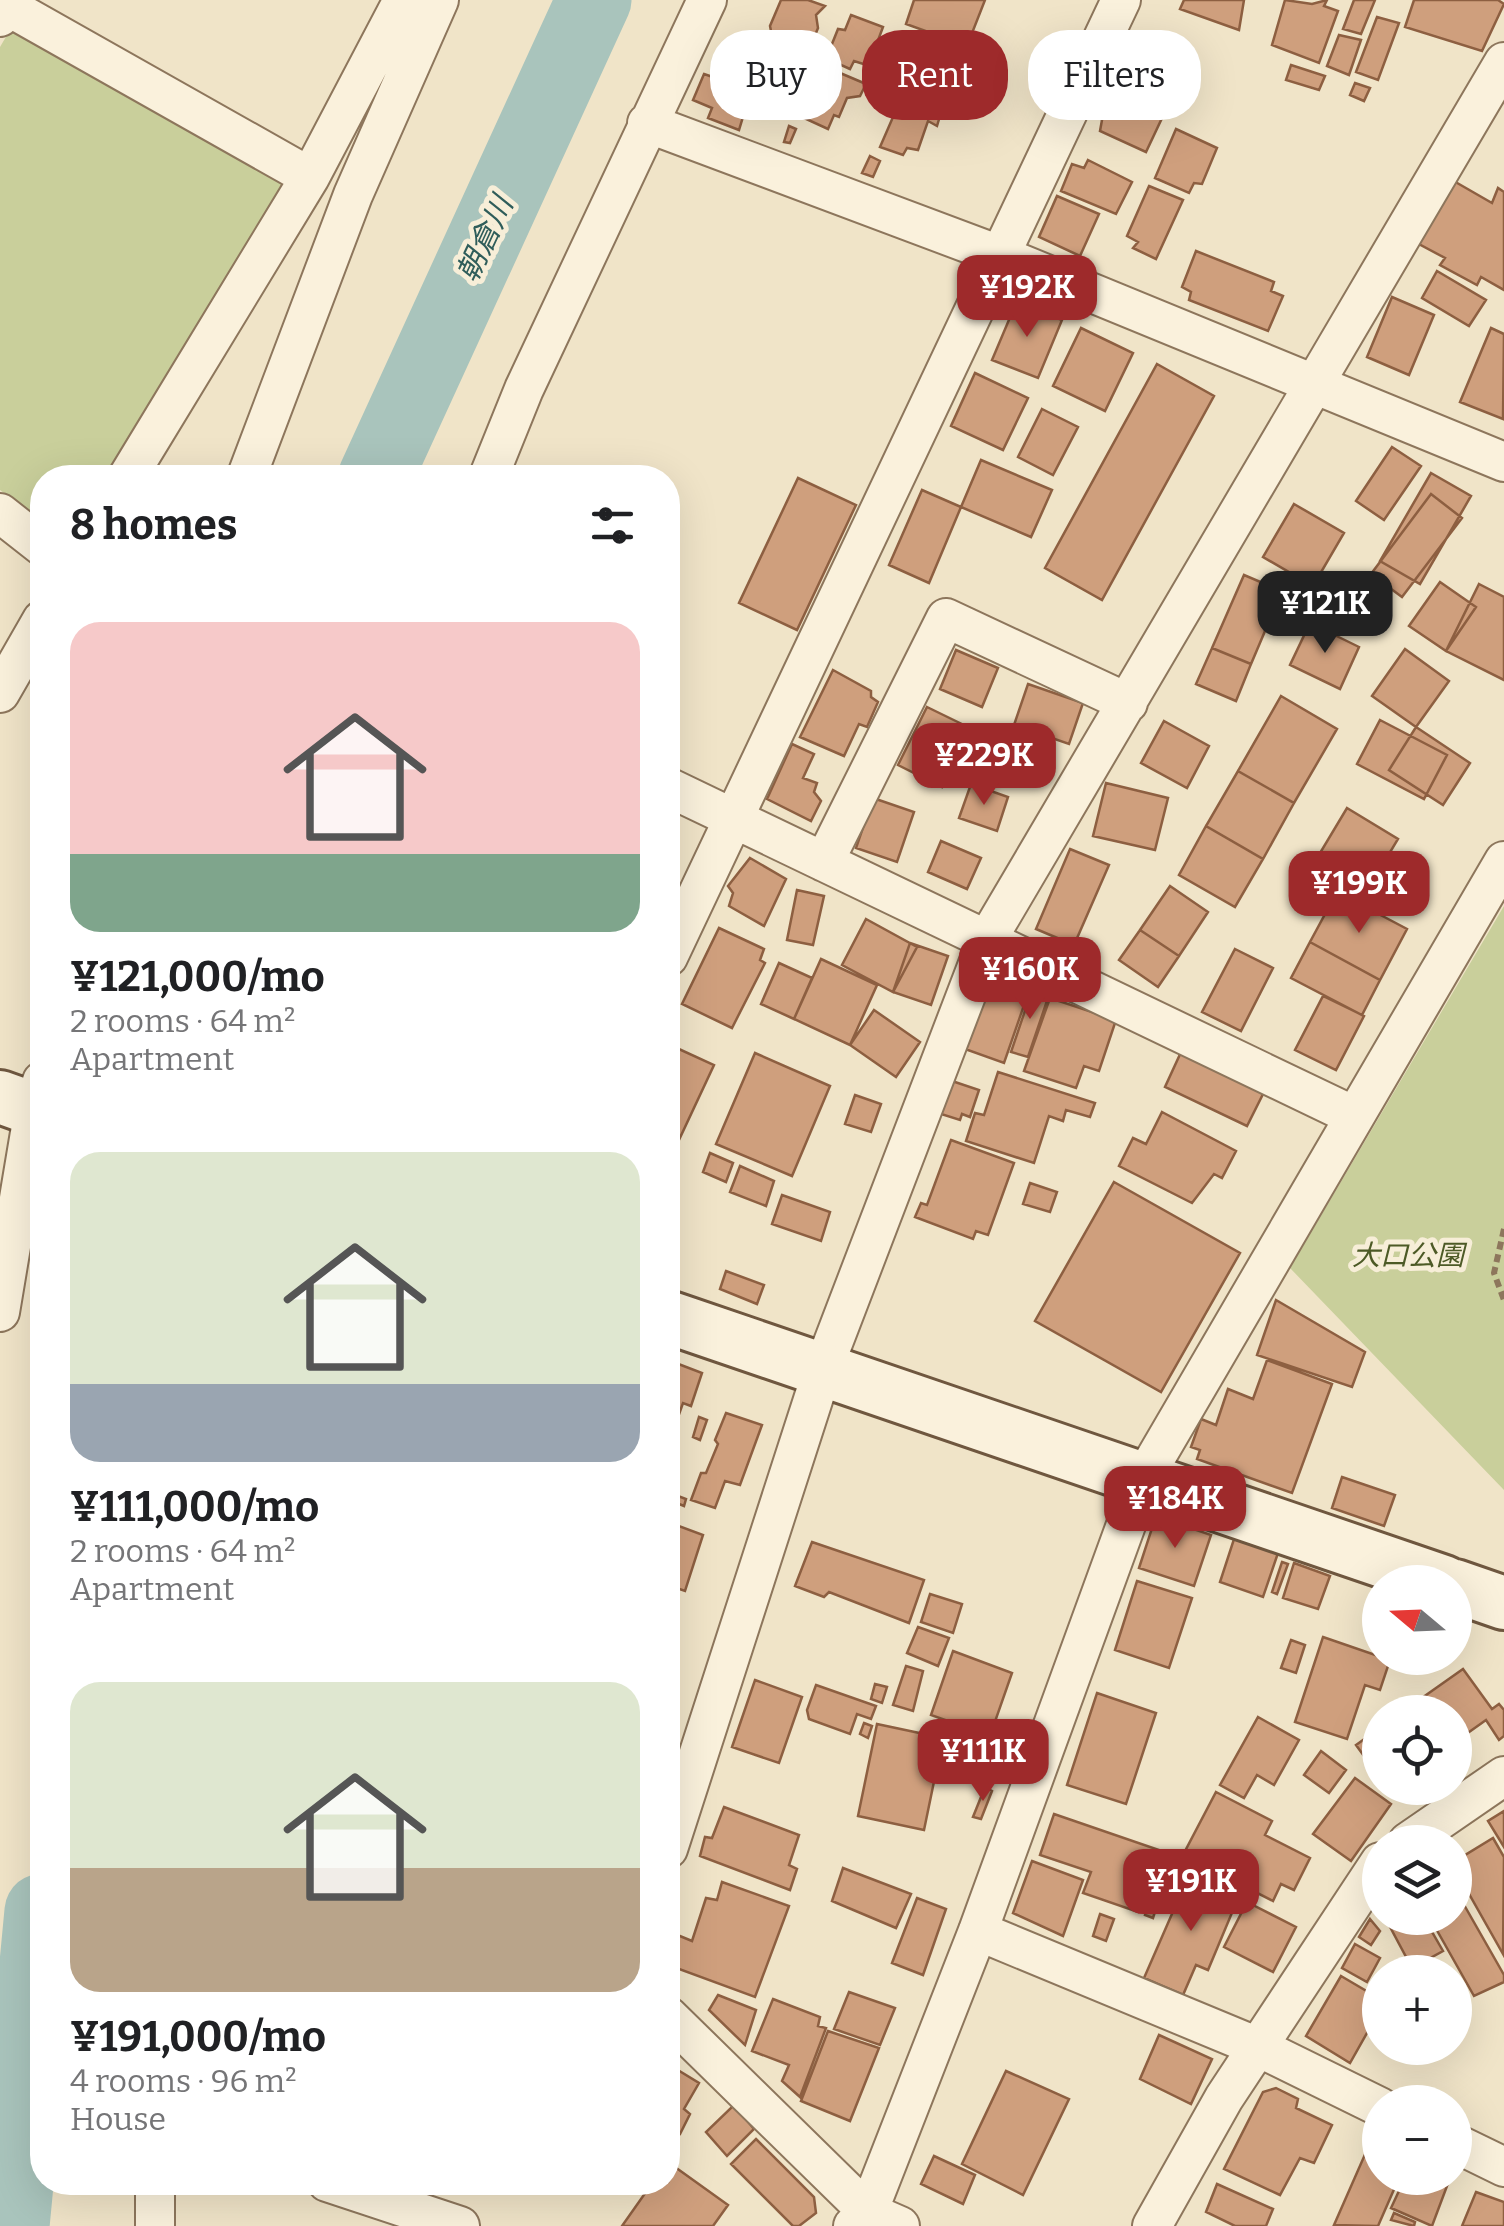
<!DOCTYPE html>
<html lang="en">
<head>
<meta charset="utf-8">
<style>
  body { margin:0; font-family:Bitter,"Noto Sans JP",serif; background:#f6f6f6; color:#202124; height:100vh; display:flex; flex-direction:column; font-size:38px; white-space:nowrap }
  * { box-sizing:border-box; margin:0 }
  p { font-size:32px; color:#757577 }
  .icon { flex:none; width:55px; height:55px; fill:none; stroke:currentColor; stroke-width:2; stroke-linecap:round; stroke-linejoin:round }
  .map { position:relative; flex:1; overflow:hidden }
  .panel { position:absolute; left:30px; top:465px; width:650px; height:1730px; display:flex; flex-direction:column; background:#fff; border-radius:40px; box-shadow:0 10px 40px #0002 }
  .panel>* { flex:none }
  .guide { position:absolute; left:710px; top:30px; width:642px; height:90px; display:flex; gap:20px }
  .needle { width:65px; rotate:289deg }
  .tools { position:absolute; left:1362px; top:1565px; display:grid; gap:20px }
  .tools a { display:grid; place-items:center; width:110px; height:110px; border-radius:50%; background:#fff; box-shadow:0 10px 40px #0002; font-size:50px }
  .price { position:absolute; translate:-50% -85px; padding:0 22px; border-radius:20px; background:#9e2a2b; color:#fff; font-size:32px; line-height:65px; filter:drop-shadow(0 2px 5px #0008) }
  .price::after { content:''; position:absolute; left:50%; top:60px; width:30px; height:22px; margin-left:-15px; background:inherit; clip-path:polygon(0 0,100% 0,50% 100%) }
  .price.current { background:#222; color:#fff }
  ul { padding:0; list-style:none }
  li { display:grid; align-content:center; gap:20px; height:530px; padding:0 40px }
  li span { display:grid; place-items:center; height:310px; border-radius:30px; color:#555 }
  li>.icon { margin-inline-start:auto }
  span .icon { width:180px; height:180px; fill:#fffc; stroke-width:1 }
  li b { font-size:42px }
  h2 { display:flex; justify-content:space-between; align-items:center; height:120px; padding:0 40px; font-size:42px }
  .tag { padding:0 35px; border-radius:40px; background:#fff; box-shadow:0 10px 40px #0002; font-size:35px; line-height:90px }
  .tag.current { background:#9e2a2b; color:#fff }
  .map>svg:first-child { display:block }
  .green { fill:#c9cf9b }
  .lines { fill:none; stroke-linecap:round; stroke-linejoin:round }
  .river { stroke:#a9c4bc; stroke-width:75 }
  .building { fill:#cf9f7d; stroke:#8d5f41; stroke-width:2.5 }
  .street-casing { stroke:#8d765c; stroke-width:42 }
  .secondary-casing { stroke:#6f573f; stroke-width:58 }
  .path { stroke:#8d765c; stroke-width:6; stroke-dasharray:8 5; stroke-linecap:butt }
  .street { stroke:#faf1dc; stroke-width:38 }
  .secondary { stroke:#faf1dc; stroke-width:52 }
  .labels { text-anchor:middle; stroke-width:10; stroke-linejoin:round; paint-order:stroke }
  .park-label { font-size:28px; font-style:italic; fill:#4d5a26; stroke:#f7eed8 }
  .water-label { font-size:30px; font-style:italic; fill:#2f5d5a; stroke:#f7eed8 }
</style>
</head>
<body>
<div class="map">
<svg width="1504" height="2226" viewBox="0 0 1504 2226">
  <rect width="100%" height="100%" fill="#f0e4c8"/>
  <path class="green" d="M 10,30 L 285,186 L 109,477 L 42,478 L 42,522 L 0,490 L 0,47 Z
    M 1504,906 L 1504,1490 L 1290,1268 Z"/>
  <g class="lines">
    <path class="river" d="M 375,478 L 594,0
      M 12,2226 L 42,1911"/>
  </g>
  <path class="building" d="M 781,0 L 808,0 L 825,6 L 816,15 L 818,28 L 809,50 L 772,36 L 770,26 Z
    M 914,0 L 985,0 L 967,46 L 906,24 Z
    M 1184,0 L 1244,0 L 1239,30 L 1180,9 Z
    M 1285,0 L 1312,4 L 1327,0 L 1324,6 L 1338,11 L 1319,63 L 1272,45 Z
    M 1354,0 L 1375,0 L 1361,34 L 1343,29 Z
    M 1414,0 L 1498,0 L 1504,4 L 1482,51 L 1405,27 Z
    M 851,15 L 883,27 L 877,43 L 885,46 L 876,68 L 854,61 L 850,69 L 832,61 L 830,49 L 838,29 L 845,30 Z
    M 1377,17 L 1399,23 L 1378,80 L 1356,72 Z
    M 1339,35 L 1361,40 L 1349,75 L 1327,66 Z
    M 765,41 L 807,57 L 789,98 L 738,74 L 742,60 L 756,65 Z
    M 926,44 L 947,52 L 934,97 L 895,81 L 906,51 L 920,55 Z
    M 1291,65 L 1325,76 L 1319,90 L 1286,80 Z
    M 826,67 L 866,84 L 860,96 L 847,98 L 839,117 L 834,115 L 828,129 L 804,118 L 810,91 Z
    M 704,74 L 751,90 L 739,130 L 708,118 L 712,108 L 693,100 Z
    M 1355,83 L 1370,88 L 1364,101 L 1350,95 Z
    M 1105,92 L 1162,118 L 1146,152 L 1100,131 L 1102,120 L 1093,113 Z
    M 903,94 L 942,109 L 937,126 L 928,121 L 918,150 L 907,148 L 903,155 L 880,147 Z
    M 789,126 L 796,129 L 790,143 L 784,142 Z
    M 1176,129 L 1217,148 L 1202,184 L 1194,183 L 1189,193 L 1155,178 Z
    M 870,156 L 880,161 L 873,177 L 862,173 Z
    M 1088,160 L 1132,182 L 1116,214 L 1061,191 L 1072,164 L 1084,168 Z
    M 1452,180 L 1492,203 L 1498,188 L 1504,192 L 1504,290 L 1481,277 L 1477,285 L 1440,265 L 1445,258 L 1417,243 Z
    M 1149,186 L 1183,200 L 1156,259 L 1133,248 L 1138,242 L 1127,236 Z
    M 1057,196 L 1099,214 L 1080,256 L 1039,237 Z
    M 1196,251 L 1274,282 L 1271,291 L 1283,296 L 1268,331 L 1189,300 L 1191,292 L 1182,287 Z
    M 1437,271 L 1486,300 L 1469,326 L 1422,298 Z
    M 1392,297 L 1434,315 L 1409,375 L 1367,357 Z
    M 1017,301 L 1062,320 L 1038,378 L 992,360 Z
    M 1081,328 L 1133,353 L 1105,411 L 1053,386 Z
    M 1491,328 L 1504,334 L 1503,419 L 1460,402 Z
    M 1157,364 L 1214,396 L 1102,600 L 1045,568 Z
    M 975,373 L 1028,398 L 1003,450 L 951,426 Z
    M 1042,409 L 1078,427 L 1053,475 L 1018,457 Z
    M 1392,447 L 1421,466 L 1384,520 L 1356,501 Z
    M 981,460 L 1052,490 L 1031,537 L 961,507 Z
    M 1431,473 L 1471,496 L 1420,584 L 1380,561 Z
    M 798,478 L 856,505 L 797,630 L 739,603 Z
    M 922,490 L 961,507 L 929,583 L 889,565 Z
    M 1431,494 L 1462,518 L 1402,597 L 1371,574 Z
    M 1294,504 L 1344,533 L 1313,586 L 1263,557 Z
    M 1244,575 L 1282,591 L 1251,664 L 1212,648 Z
    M 1440,582 L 1476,607 L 1446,651 L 1409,626 Z
    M 1479,584 L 1504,597 L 1504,680 L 1446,651 Z
    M 1310,623 L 1359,647 L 1340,689 L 1290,665 Z
    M 1212,648 L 1251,664 L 1236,701 L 1196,684 Z
    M 1405,649 L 1449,681 L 1416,727 L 1372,696 Z
    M 956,650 L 998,668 L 982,707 L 940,689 Z
    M 833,670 L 871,691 L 871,697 L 878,702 L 867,727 L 859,724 L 844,756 L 800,737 Z
    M 1028,684 L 1083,703 L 1069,744 L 1014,725 Z
    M 1281,696 L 1337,729 L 1294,803 L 1238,771 Z
    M 927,707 L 970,728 L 942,787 L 898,765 Z
    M 1380,720 L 1447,755 L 1424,799 L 1357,764 Z
    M 1164,721 L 1209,746 L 1187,788 L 1141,763 Z
    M 1416,727 L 1470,763 L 1443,805 L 1389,770 Z
    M 792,744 L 814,754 L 803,778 L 817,783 L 814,792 L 821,801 L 811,821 L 767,799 Z
    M 1238,771 L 1294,803 L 1263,859 L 1206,826 Z
    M 1106,783 L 1168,798 L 1155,850 L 1093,836 Z
    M 971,784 L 1008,797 L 997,831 L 959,818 Z
    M 873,798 L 914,812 L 897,862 L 856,848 Z
    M 1347,808 L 1398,839 L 1365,894 L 1314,863 Z
    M 1206,826 L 1263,859 L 1235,907 L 1179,875 Z
    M 941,841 L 981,858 L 967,889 L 928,872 Z
    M 1070,849 L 1109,865 L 1074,945 L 1036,929 Z
    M 750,858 L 786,879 L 764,926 L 729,906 L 733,893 L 728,886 Z
    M 1170,886 L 1208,912 L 1179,956 L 1140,930 Z
    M 797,890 L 824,896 L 813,945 L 787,940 Z
    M 1337,892 L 1407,929 L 1380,980 L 1310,942 Z
    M 866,919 L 917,947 L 893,992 L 842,965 Z
    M 719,928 L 764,949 L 760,960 L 765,963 L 732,1028 L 682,1004 Z
    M 1140,930 L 1179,956 L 1158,987 L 1119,960 Z
    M 1310,942 L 1380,980 L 1362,1015 L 1291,978 Z
    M 910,943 L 948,956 L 931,1005 L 893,992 Z
    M 1235,949 L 1273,968 L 1241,1031 L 1202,1012 Z
    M 821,959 L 877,985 L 850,1045 L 794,1019 Z
    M 779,963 L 812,978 L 794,1019 L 761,1004 Z
    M 993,971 L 1031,985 L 1004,1063 L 965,1049 Z
    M 1033,987 L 1050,992 L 1028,1057 L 1011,1052 Z
    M 1323,996 L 1364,1016 L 1336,1070 L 1295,1050 Z
    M 1050,998 L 1116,1020 L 1099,1071 L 1084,1066 L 1076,1088 L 1024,1071 Z
    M 874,1010 L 920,1042 L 896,1077 L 850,1045 Z
    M 668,1044 L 714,1065 L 678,1142 L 668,1137 Z
    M 1182,1050 L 1265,1090 L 1247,1126 L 1165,1087 Z
    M 755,1053 L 830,1086 L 792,1176 L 716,1144 Z
    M 998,1072 L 1095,1103 L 1090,1117 L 1066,1110 L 1063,1121 L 1049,1116 L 1034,1163 L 966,1141 L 975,1113 L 984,1115 Z
    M 952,1081 L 979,1090 L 970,1117 L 962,1114 L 960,1120 L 941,1114 Z
    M 855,1095 L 881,1104 L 871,1132 L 845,1124 Z
    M 1162,1112 L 1236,1151 L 1222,1178 L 1214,1174 L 1192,1203 L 1119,1166 L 1133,1138 L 1146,1144 Z
    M 951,1140 L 1014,1163 L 988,1235 L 976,1231 L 973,1239 L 915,1217 L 921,1203 L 927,1205 Z
    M 710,1153 L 733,1163 L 726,1182 L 703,1172 Z
    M 740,1166 L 774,1181 L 766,1206 L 730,1192 Z
    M 1114,1182 L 1240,1253 L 1161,1392 L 1035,1321 Z
    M 1030,1183 L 1057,1192 L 1050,1212 L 1023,1204 Z
    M 782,1195 L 830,1212 L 821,1241 L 772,1224 Z
    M 726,1271 L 764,1285 L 757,1304 L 720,1289 Z
    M 1276,1300 L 1365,1352 L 1352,1387 L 1257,1355 Z
    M 668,1360 L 702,1373 L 691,1406 L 683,1403 L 677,1420 L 668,1416 Z
    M 1267,1360 L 1332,1384 L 1292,1493 L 1197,1459 L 1200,1450 L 1191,1447 L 1201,1419 L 1216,1425 L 1228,1389 L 1253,1399 Z
    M 726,1413 L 762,1425 L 740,1485 L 725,1481 L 715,1508 L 691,1500 L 701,1473 L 706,1473 L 718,1444 L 715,1440 Z
    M 699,1417 L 707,1420 L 700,1440 L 693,1437 Z
    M 1342,1477 L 1395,1495 L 1384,1526 L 1332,1508 Z
    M 670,1493 L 686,1499 L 684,1506 L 669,1500 Z
    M 1156,1516 L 1211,1535 L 1194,1586 L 1139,1568 Z
    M 668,1522 L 703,1535 L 685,1591 L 668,1585 Z
    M 1234,1539 L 1278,1553 L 1263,1597 L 1220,1582 Z
    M 812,1542 L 924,1580 L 909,1623 L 829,1592 L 824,1597 L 795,1586 Z
    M 1282,1562 L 1288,1564 L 1277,1594 L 1272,1592 Z
    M 1294,1563 L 1330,1576 L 1318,1609 L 1283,1598 Z
    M 1137,1581 L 1192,1598 L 1169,1668 L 1115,1650 Z
    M 930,1594 L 962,1604 L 953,1633 L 921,1622 Z
    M 1455,1619 L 1466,1623 L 1455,1657 Z
    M 918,1627 L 949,1638 L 938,1666 L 907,1653 Z
    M 1323,1637 L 1390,1660 L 1380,1690 L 1365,1685 L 1347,1739 L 1295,1722 Z
    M 1291,1640 L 1305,1645 L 1296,1673 L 1281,1668 Z
    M 953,1651 L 1012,1673 L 990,1736 L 931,1715 Z
    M 906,1666 L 923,1671 L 913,1711 L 893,1705 Z
    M 1463,1669 L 1492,1709 L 1499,1704 L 1504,1710 L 1504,1736 L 1499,1740 L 1486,1720 L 1455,1742 L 1455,1712 L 1402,1712 Z
    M 755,1680 L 802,1697 L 779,1763 L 732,1747 Z
    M 875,1684 L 887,1687 L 882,1703 L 871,1699 Z
    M 816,1685 L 876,1706 L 871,1719 L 857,1714 L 850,1734 L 809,1719 L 807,1710 Z
    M 1097,1693 L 1156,1713 L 1126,1804 L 1067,1785 Z
    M 1258,1717 L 1299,1740 L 1274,1785 L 1257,1775 L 1244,1798 L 1220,1785 Z
    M 864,1723 L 872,1726 L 868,1738 L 860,1734 Z
    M 877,1724 L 943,1738 L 924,1830 L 858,1816 Z
    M 1380,1728 L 1380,1778 L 1356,1745 Z
    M 973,1732 L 1009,1745 L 999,1772 L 964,1758 Z
    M 668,1750 L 677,1754 L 671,1775 L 668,1774 Z
    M 1321,1751 L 1346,1770 L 1329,1793 L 1304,1775 Z
    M 1355,1778 L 1391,1804 L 1351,1861 L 1313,1834 Z
    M 985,1787 L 992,1791 L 981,1819 L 973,1817 Z
    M 1216,1792 L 1272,1821 L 1265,1835 L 1310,1858 L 1294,1890 L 1281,1884 L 1273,1901 L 1183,1855 Z
    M 724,1807 L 799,1835 L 789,1865 L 797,1869 L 790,1890 L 700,1856 L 705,1837 L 712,1838 Z
    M 1504,1811 L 1504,1847 L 1488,1821 Z
    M 1054,1814 L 1159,1850 L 1138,1912 L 1083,1893 L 1091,1872 L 1040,1855 Z
    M 1493,1838 L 1504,1857 L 1503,1954 L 1455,1869 L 1463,1863 L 1462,1857 Z
    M 1032,1861 L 1083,1880 L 1063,1936 L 1013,1913 Z
    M 1172,1862 L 1186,1867 L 1176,1897 L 1162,1892 Z
    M 843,1868 L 911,1894 L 896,1928 L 832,1901 Z
    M 1189,1875 L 1239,1896 L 1208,1970 L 1196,1965 L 1183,1995 L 1144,1978 Z
    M 722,1882 L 789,1906 L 755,1997 L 679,1969 L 668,1955 L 675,1934 L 692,1941 L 706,1898 L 717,1900 Z
    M 1455,1889 L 1504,1975 L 1504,1982 L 1474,1996 L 1430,1918 L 1455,1918 Z
    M 1152,1893 L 1160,1896 L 1153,1918 L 1145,1915 Z
    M 917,1898 L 946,1909 L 923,1975 L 892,1963 Z
    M 1247,1902 L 1296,1927 L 1273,1972 L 1224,1947 Z
    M 1100,1914 L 1114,1919 L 1106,1941 L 1093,1936 Z
    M 1401,1918 L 1424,1918 L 1443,1951 L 1412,1968 L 1389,1925 Z
    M 1370,1919 L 1380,1931 L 1371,1945 L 1359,1937 Z
    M 1355,1944 L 1380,1958 L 1367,1982 L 1342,1968 Z
    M 1341,1976 L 1380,1999 L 1380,2010 L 1350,2063 L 1306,2036 Z
    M 849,1992 L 895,2008 L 880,2045 L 834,2029 Z
    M 718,1995 L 756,2010 L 745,2045 L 709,2010 Z
    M 773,1999 L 820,2017 L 818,2026 L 826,2028 L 800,2097 L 782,2081 L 789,2065 L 752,2051 Z
    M 828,2031 L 879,2048 L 850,2121 L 801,2101 Z
    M 1159,2035 L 1212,2059 L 1191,2104 L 1140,2079 Z
    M 668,2064 L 699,2083 L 684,2109 L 690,2114 L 680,2134 L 672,2132 L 668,2138 Z
    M 1006,2071 L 1069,2099 L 1023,2195 L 962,2164 Z
    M 1276,2088 L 1298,2099 L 1296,2108 L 1332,2125 L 1314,2163 L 1300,2158 L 1280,2195 L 1224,2169 L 1263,2092 Z
    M 734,2105 L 754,2129 L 727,2156 L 706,2132 Z
    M 756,2139 L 814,2197 L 816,2213 L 799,2226 L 793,2226 L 731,2164 Z
    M 1370,2143 L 1380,2147 L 1380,2178 L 1399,2178 L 1378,2226 L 1334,2225 Z
    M 934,2156 L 975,2175 L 963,2204 L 921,2184 Z
    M 668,2162 L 728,2205 L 713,2226 L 622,2226 L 653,2182 L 668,2182 Z
    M 1405,2178 L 1450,2178 L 1432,2226 L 1391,2208 Z
    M 1217,2184 L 1273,2209 L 1266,2226 L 1235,2226 L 1206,2212 Z
    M 1476,2192 L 1504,2202 L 1504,2226 L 1462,2226 Z
    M 1394,2213 L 1415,2222 L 1414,2226 L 1391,2220 Z"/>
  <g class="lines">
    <defs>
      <path id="street" d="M 0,17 L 7,6 L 310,177
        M 647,123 L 1002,256 L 1504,462
        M 127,478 L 310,177 L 403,0
        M 246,478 L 353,195 L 439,0
        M 488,478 L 524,389 L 707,0
        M 0,513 L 42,546
        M 0,693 L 42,620
        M 668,787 L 1354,1116
        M 824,862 L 946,618 L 1128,703
        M 668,957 L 1121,0
        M 0,1312 L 34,1109 L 42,1081
        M 1408,1842 L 1504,1776
        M 668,1849 L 823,1369 L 988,938 L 1504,62
        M 978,1931 L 1258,2047 L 1380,2107
        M 668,2016 L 868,2212 L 900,2226
        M 1455,2143 L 1504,2167
        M 155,2182 L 155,2226
        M 327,2182 L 460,2226
        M 853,2226 L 868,2212 L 978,1931 L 1142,1481 L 1504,861
        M 1152,2226 L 1224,2098 L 1380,1862"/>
      <path id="secondary" d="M 0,1097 L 42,1112
        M 668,1317 L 1444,1582
        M 1455,1586 L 1504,1603"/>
    </defs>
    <use href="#street" class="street-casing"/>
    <use href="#secondary" class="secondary-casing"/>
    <path class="path" d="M 1504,1229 L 1494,1273 L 1504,1300"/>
    <use href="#street" class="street"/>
    <use href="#secondary" class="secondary"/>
  </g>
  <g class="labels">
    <g class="park-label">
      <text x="1408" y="1265">大口公園</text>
    </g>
    <g class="water-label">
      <text transform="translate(485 239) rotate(-65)" y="10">朝倉川</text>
    </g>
  </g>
</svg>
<div class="tools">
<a><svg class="needle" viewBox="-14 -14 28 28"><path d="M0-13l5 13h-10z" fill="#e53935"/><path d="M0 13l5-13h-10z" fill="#757577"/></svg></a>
<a><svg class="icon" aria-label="locate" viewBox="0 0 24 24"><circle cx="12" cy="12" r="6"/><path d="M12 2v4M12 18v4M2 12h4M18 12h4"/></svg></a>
<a><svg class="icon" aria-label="layers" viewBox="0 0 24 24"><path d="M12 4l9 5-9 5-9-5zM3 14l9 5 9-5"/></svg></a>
<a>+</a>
<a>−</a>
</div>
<b class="price" style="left:1027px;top:340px">¥192K</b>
<b class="price current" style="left:1325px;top:656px">¥121K</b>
<b class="price" style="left:984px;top:808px">¥229K</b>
<b class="price" style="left:1359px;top:936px">¥199K</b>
<b class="price" style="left:1030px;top:1022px">¥160K</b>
<b class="price" style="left:1175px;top:1551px">¥184K</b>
<b class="price" style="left:983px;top:1804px">¥111K</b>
<b class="price" style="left:1191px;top:1934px">¥191K</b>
<div class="guide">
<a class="tag">Buy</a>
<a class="tag current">Rent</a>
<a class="tag">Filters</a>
</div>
<section class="panel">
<h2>8 homes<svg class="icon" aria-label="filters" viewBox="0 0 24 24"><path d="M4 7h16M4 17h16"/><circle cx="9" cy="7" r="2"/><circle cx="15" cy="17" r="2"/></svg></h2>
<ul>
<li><span style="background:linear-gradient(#f6c9c9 75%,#7fa58c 0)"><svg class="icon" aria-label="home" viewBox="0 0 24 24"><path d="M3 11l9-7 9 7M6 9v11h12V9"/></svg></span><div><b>¥121,000/mo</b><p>2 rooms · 64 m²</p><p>Apartment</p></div></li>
<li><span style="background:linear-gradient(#dfe7d0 75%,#9aa5b1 0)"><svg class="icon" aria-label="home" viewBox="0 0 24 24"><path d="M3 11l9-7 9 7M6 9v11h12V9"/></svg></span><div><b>¥111,000/mo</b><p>2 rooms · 64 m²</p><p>Apartment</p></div></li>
<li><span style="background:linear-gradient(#dfe7d0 60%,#b9a48a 0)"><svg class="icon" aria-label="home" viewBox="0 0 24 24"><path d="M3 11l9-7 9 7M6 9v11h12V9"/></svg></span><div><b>¥191,000/mo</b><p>4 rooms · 96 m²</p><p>House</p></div></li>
</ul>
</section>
</div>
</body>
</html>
